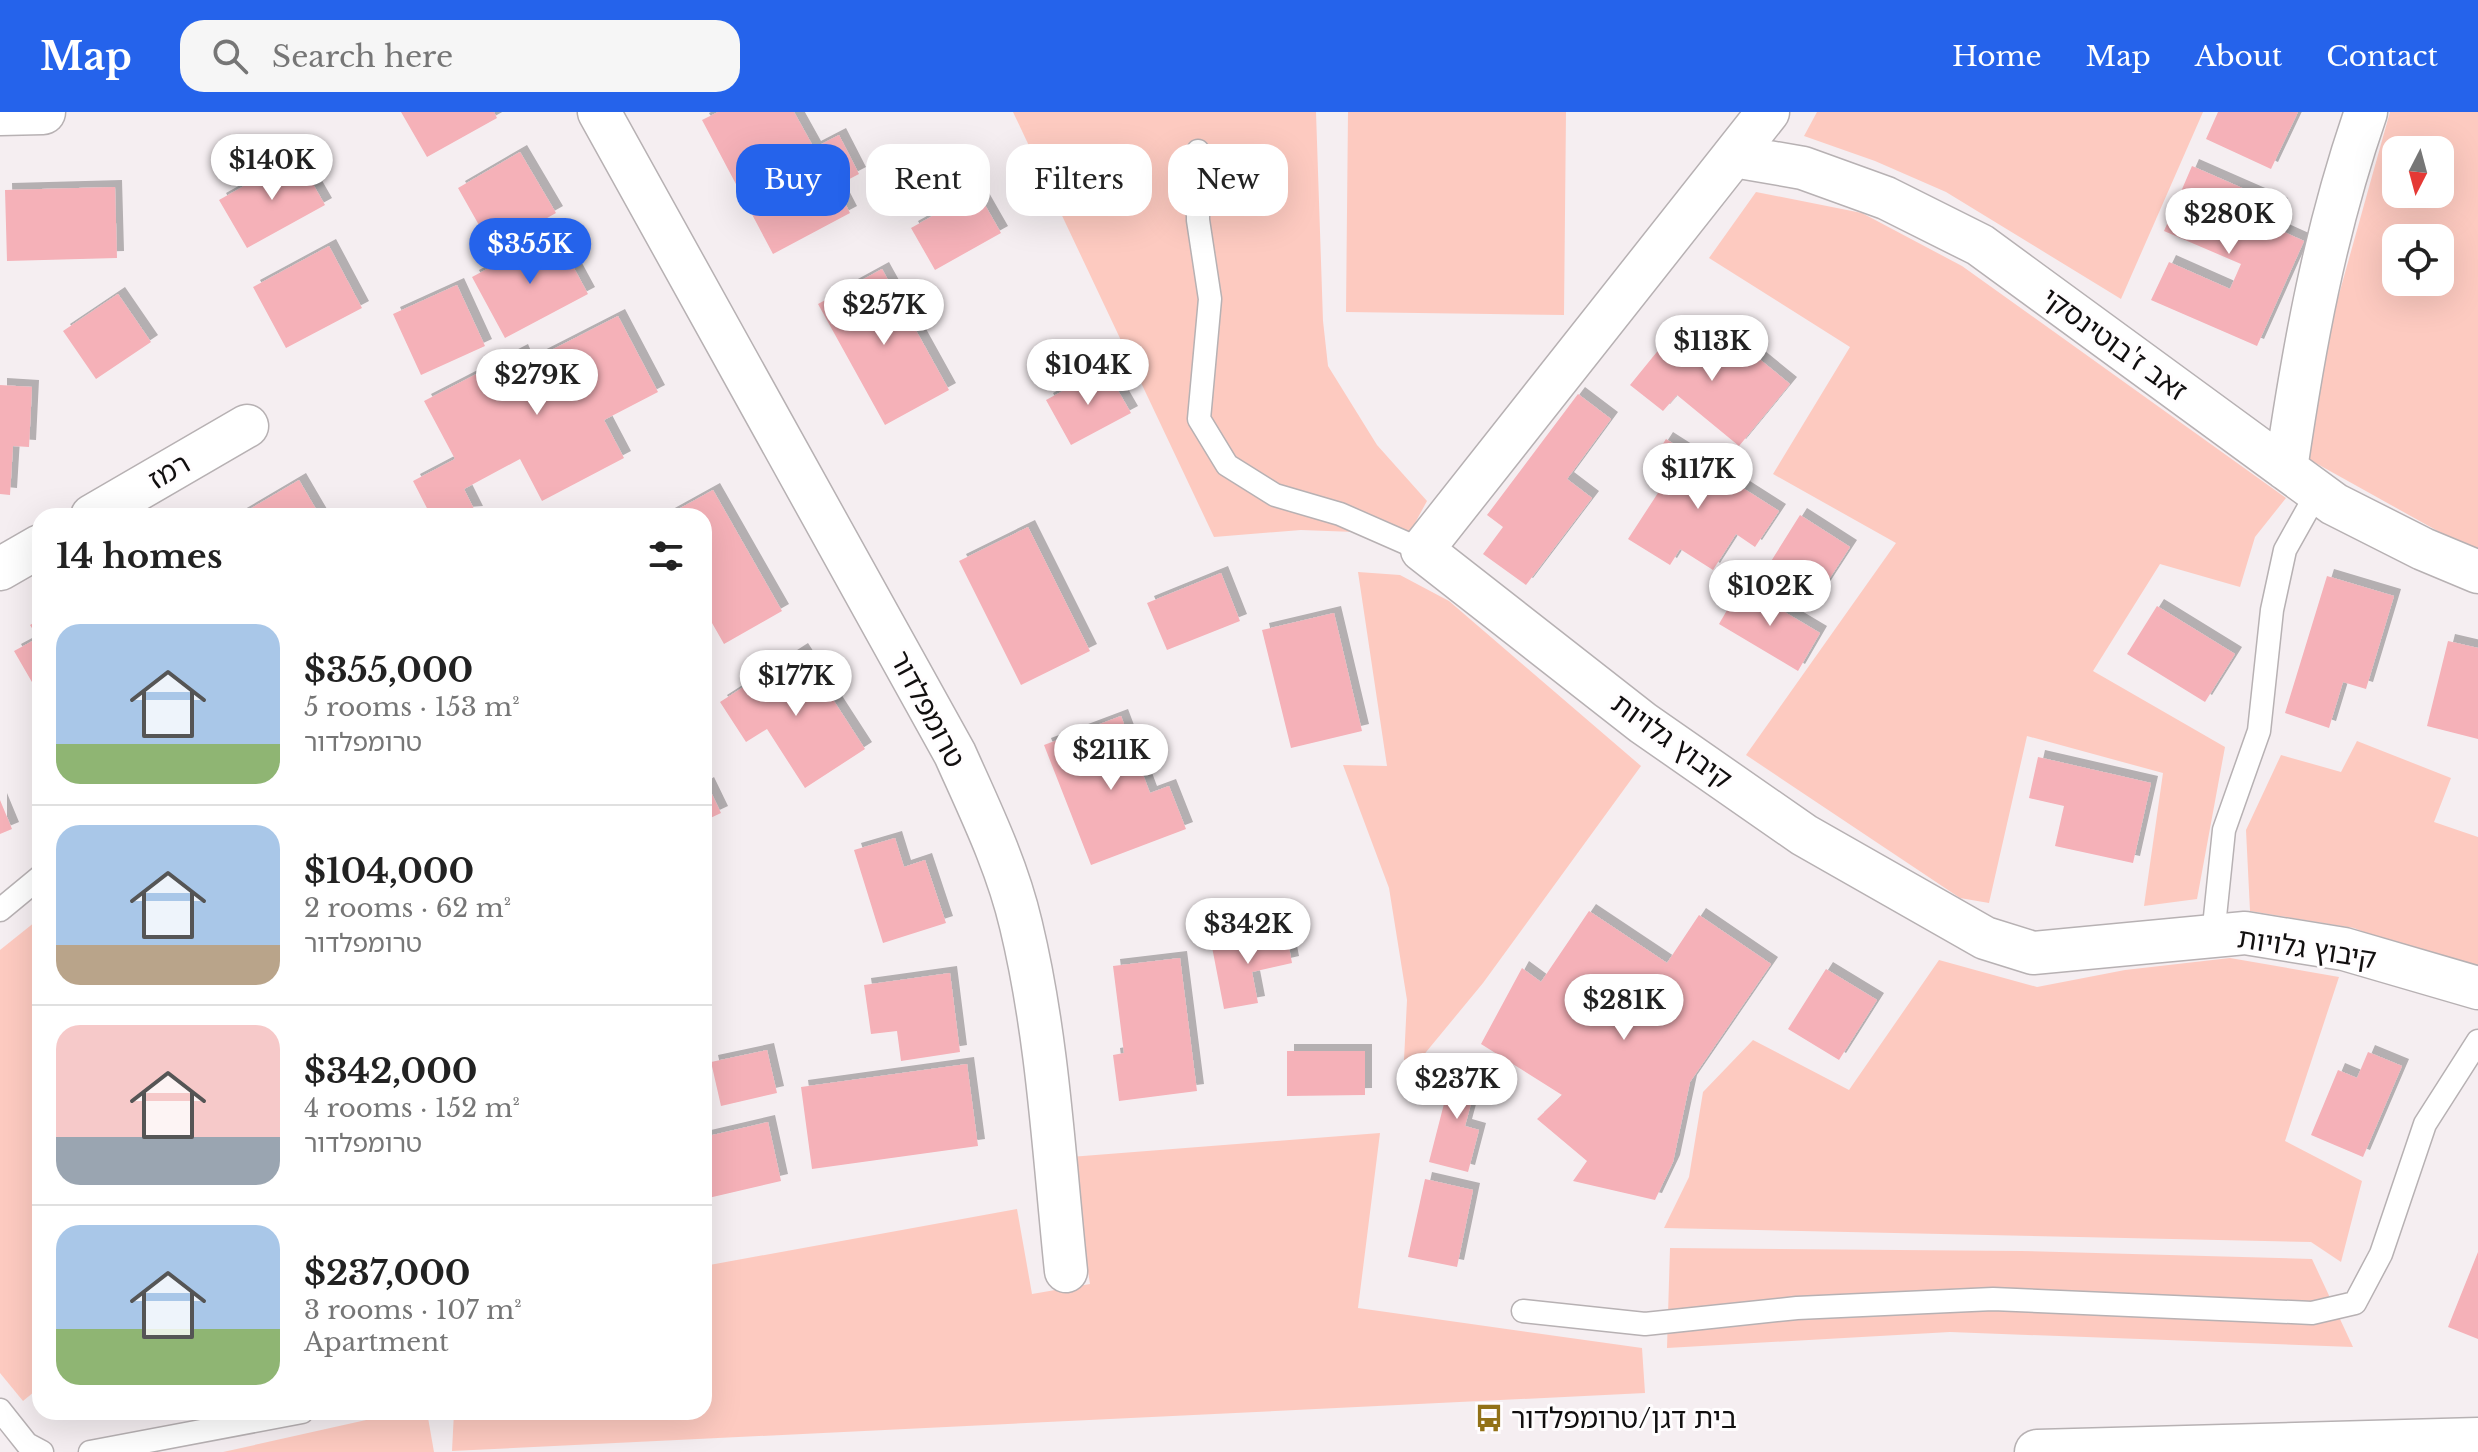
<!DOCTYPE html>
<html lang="en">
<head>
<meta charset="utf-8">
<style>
  body { margin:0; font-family:"Libre Baskerville","Noto Sans Hebrew",serif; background:#f6f6f6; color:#222; height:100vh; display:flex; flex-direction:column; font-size:30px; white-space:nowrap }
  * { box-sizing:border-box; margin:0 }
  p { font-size:26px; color:#767676 }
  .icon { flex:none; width:44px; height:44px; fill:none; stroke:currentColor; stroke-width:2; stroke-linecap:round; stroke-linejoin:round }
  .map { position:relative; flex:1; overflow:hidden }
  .panel { position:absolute; left:32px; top:396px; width:680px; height:912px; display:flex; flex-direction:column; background:#fff; border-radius:24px; box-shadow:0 8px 32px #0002 }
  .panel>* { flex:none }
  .banner { position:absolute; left:736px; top:32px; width:760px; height:72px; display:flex; gap:16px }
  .needle { width:52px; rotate:186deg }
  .buttons { position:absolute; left:2382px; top:24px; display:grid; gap:16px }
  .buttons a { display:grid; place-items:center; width:72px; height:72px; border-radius:16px; background:#fff; box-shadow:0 8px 32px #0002; font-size:40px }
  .price { position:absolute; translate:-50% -68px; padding:0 18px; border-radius:28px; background:#fff; color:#222; font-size:26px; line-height:52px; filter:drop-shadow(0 2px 4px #0008) }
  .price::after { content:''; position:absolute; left:50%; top:48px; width:24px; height:18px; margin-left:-12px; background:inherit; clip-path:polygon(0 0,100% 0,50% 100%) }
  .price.active { background:#2563eb; color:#fff }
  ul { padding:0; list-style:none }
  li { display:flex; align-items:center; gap:24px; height:200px; padding:0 24px }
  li+li { border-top:2px solid #e0e0e0 }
  li span { display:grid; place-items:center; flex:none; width:224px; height:160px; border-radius:24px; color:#555 }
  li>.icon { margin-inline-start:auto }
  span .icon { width:96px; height:96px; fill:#fffc; stroke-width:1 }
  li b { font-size:34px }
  h2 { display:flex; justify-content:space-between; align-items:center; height:96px; padding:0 24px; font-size:34px }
  .tag { padding:0 28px; border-radius:24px; background:#fff; box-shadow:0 8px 32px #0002; font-size:28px; line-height:72px }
  .tag.active { background:#2563eb; color:#fff }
  header { display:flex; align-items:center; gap:48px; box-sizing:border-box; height:112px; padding:0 40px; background:#2563eb; color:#fff }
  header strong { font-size:38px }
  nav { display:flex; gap:44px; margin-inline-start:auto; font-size:28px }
  .search { width:560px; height:72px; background:#f6f6f6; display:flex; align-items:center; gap:20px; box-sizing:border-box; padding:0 28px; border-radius:24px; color:#767676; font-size:30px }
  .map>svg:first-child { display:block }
  .green { fill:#fdcac0; fill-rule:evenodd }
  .building { fill:#f5b1b8; filter:url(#shadow) }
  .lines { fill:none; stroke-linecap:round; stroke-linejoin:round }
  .service-casing { stroke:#b7b1b3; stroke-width:25 }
  .minor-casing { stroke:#b7b1b3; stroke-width:45 }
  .tertiary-casing { stroke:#b7b1b3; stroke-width:47 }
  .primary-casing { stroke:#b7b1b3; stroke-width:47 }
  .service { stroke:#fff; stroke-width:22 }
  .minor { stroke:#fff; stroke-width:42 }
  .tertiary { stroke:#fff; stroke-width:44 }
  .primary { stroke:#fff; stroke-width:44 }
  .labels { text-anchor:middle; stroke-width:6; stroke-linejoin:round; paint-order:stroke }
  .street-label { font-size:28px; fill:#110f0f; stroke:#fffdfe }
  .poi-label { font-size:28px; fill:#110f0f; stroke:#fffdfe; text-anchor:start }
</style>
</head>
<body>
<header>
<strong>Map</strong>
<div class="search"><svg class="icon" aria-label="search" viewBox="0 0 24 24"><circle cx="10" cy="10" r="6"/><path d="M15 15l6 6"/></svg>Search here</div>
<nav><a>Home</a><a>Map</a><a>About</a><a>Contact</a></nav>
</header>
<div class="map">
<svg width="2478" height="1340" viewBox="0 0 2478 1340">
  <defs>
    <filter id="shadow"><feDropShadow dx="7" dy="-7" stdDeviation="0" flood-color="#0004"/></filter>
  </defs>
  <rect width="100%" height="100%" fill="#f5eef1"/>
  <path class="green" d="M 1013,0 L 1316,0 L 1323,209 L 1328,254 L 1377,333 L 1427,389 L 1409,422 L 1301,418 L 1214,425 Z
    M 1348,0 L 1566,0 L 1564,203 L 1346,200 Z
    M 1817,0 L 2203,0 L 2121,187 L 1946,80 L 1875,49 L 1804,24 Z
    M 2390,0 L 2478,0 L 2478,436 L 2461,432 L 2303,344 L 2324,236 ZM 2396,38 L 2440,38 L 2440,82 L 2396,82 ZM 2396,126 L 2440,126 L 2440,170 L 2396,170 Z
    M 1756,80 L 1862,101 L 1962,154 L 2286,386 L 2255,425 L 2240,475 L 2160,452 L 2093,559 L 2225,635 L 2197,787 L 2144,794 L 2163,661 L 2027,624 L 1989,791 L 1960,786 L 1746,643 L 1896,431 L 1773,362 L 1850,235 L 1709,146 Z
    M 1358,460 L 1400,463 L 1449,489 L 1641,654 L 1483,871 L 1403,968 L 1407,888 L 1389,776 L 1343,653 L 1387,654 Z
    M 2357,629 L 2451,666 L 2434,710 L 2478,725 L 2478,866 L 2354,816 L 2250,799 L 2246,718 L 2281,643 L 2341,660 Z
    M 40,806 L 40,1275 L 23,1289 L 0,1261 L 0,838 Z
    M 2230,846 L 2339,865 L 2285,1029 L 2362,1069 L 2341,1150 L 2311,1130 L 1664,1116 L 1689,1065 L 1703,980 L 1753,928 L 1849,978 L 1939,848 L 2037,875 L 2125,858 Z
    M 1380,1021 L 1358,1196 L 1642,1236 L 1645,1281 L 452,1339 L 454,1300 L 704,1300 L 704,1154 L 1017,1097 L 1032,1182 L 1090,1172 L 1070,1045 Z
    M 1670,1136 L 2021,1139 L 2312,1147 L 2353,1235 L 1950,1220 L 1667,1236 Z
    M 402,1300 L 427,1300 L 434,1340 L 223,1340 Z"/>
  <path class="building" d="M 401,0 L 494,0 L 497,6 L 427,45 Z
    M 718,0 L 794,0 L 814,36 L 839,23 L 859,62 L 836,74 L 850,101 L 773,142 L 702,8 Z
    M 2218,0 L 2298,0 L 2271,57 L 2206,27 Z
    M 520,40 L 556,101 L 517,123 L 508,108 L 484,122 L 458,76 Z
    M 297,44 L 325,93 L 247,136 L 219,88 Z
    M 2192,54 L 2281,93 L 2271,114 L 2304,129 L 2257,234 L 2151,188 L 2169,150 L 2230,177 L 2241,152 L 2164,119 Z
    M 115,75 L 117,146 L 7,149 L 5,78 Z
    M 977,79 L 1001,121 L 935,158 L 911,116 Z
    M 555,121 L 588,182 L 505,226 L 472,165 Z
    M 329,134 L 362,196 L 286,236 L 253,175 Z
    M 882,157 L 949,278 L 885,313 L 818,192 Z
    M 457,173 L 485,234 L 421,263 L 393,202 Z
    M 118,182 L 151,230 L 96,267 L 63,219 Z
    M 618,204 L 658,280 L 604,308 L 624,346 L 542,389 L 520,347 L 464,377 L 476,401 L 431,404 L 413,369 L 455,347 L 424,289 L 521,239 L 526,251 Z
    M 1678,214 L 1715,243 L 1731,224 L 1790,272 L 1739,334 L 1677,283 L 1663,299 L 1630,273 Z
    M 1105,256 L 1131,301 L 1071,333 L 1046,288 Z
    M 0,273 L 32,275 L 29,335 L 13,334 L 10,383 L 0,382 Z
    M 1578,282 L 1611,307 L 1567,367 L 1592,386 L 1526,473 L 1483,442 L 1503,415 L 1487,403 Z
    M 1666,327 L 1779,399 L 1755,435 L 1736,422 L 1713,458 L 1680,437 L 1670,453 L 1628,427 L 1669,364 L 1650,352 Z
    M 299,368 L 320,404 L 238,404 Z
    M 713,378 L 782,499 L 724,532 L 704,497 L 704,404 L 666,404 Z
    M 1800,403 L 1850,435 L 1813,492 L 1763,462 Z
    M 1028,415 L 1090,539 L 1021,573 L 959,449 Z
    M 1221,461 L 1240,509 L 1167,538 L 1147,491 Z
    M 2327,464 L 2394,484 L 2366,577 L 2343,570 L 2329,616 L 2285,601 Z
    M 1741,474 L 1820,521 L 1798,559 L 1719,512 Z
    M 2157,494 L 2235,542 L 2205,590 L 2127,542 Z
    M 1334,501 L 1362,619 L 1291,636 L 1262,518 Z
    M 40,507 L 40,584 L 14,539 L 38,526 L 30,513 Z
    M 2448,529 L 2478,536 L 2478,627 L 2427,614 Z
    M 801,538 L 865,637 L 805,676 L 767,617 L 746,630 L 720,590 Z
    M 1121,604 L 1150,681 L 1169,674 L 1186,717 L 1091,753 L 1044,633 Z
    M 2038,645 L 2151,671 L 2133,751 L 2055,734 L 2064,694 L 2029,686 Z
    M 707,672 L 721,701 L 704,709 L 704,674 Z
    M 0,688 L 12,717 L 0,722 Z
    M 895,726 L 904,755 L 925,748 L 946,811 L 883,831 L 854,738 Z
    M 1589,799 L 1667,851 L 1699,803 L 1771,852 L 1690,970 L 1673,1050 L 1655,1088 L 1573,1069 L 1587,1049 L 1537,1007 L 1562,983 L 1481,932 L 1522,856 L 1541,870 Z
    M 1286,820 L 1292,851 L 1252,860 L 1258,891 L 1224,897 L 1212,835 Z
    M 1180,846 L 1197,979 L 1119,989 L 1113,943 L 1124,941 L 1113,854 Z
    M 1826,857 L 1877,888 L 1839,948 L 1788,917 Z
    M 950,861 L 960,940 L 901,949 L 897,919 L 871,922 L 864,873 Z
    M 767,938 L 777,981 L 721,994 L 711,950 Z
    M 1287,939 L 1365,939 L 1365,983 L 1287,984 Z
    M 2368,940 L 2402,954 L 2363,1045 L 2311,1023 L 2338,958 L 2357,966 Z
    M 1455,949 L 1481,955 L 1465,1014 L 1479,1018 L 1468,1060 L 1429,1050 Z
    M 967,952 L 978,1034 L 812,1057 L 801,975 Z
    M 768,1010 L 781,1069 L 704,1087 L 704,1025 Z
    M 1425,1067 L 1473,1078 L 1457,1155 L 1408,1145 Z
    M 2478,1140 L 2478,1227 L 2448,1215 Z"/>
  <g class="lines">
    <defs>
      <path id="service" d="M 1198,39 L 1198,108 L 1210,187 L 1199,307 L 1227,353 L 1275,383 L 1340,402 L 1422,438
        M 0,798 L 40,765
        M 2213,824 L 2224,718 L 2259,619 L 2272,498 L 2285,438 L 2318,379
        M 1523,1199 L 1645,1212 L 1797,1196 L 1993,1187 L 2312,1201 L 2355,1191 L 2381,1142 L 2425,1012 L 2478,929
        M 0,1298 L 27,1332 L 42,1340
        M 90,1340 L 302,1300"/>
      <path id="minor" d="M 599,0 L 955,642 C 980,698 1007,753 1021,813 C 1048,925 1054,1044 1066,1159
        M 1768,0 L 1422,438 L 1643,611 L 1804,723 L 1985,826 L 2033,841 L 2245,821 L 2344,837 L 2478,876
        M 1734,44 L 1803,56 L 1886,86 L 1980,133 L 2334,392 L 2423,437 L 2478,460
        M 2286,357 C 2304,234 2325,118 2366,0
        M 92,404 L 247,314
        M 0,457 L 40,434"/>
      <path id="tertiary" d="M 0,1 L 43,0"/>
      <path id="primary" d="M 2037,1340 L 2478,1328"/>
    </defs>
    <use href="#service" class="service-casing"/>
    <use href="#minor" class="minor-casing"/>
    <use href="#tertiary" class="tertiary-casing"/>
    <use href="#primary" class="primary-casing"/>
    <use href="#service" class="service"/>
    <use href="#minor" class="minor"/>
    <use href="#tertiary" class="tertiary"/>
    <use href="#primary" class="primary"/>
  </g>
  <defs>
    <symbol id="bus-bare" viewBox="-9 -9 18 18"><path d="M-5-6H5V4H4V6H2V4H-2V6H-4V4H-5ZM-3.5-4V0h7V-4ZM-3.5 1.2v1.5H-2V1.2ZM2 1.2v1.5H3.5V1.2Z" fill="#927117" stroke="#fffdfe" stroke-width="2.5" paint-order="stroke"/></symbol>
  </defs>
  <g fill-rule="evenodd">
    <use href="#bus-bare" x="1469" y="1286" width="40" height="40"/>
  </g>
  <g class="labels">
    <g class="street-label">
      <text transform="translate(2115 232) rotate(36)" y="10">זאב ז'בוטינסקי</text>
      <text transform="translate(169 359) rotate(-30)" y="10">רמז</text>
      <text transform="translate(928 597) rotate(62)" y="10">טרומפלדור</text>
      <text transform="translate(1672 629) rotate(36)" y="10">קיבוץ גלויות</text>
      <text transform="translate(2307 836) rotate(9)" y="10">קיבוץ גלויות</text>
    </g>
    <g class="poi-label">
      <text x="1511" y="1316">בית דגן/טרומפלדור</text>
    </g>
  </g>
</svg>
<div class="buttons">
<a><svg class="needle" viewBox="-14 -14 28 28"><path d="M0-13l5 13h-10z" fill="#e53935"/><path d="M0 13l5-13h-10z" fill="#767676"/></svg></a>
<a><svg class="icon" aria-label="locate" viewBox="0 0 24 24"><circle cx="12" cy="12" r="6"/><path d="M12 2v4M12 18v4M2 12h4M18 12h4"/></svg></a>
</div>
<b class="price" style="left:272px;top:90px">$140K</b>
<b class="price" style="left:2229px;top:144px">$280K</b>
<b class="price active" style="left:530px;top:174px">$355K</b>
<b class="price" style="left:884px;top:235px">$257K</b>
<b class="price" style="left:1712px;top:271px">$113K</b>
<b class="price" style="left:1088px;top:295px">$104K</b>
<b class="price" style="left:537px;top:305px">$279K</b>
<b class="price" style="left:1698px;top:399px">$117K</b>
<b class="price" style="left:1770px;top:516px">$102K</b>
<b class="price" style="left:796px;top:606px">$177K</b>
<b class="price" style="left:1111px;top:680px">$211K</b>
<b class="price" style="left:1248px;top:854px">$342K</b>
<b class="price" style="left:1624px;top:930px">$281K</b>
<b class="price" style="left:1457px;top:1009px">$237K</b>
<div class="banner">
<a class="tag active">Buy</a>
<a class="tag">Rent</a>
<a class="tag">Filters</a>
<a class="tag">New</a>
</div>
<section class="panel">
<h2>14 homes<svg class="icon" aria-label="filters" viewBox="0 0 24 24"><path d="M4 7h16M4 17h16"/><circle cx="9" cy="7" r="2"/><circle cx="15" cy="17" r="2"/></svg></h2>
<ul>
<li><span style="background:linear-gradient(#a9c7e8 75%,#8fb573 0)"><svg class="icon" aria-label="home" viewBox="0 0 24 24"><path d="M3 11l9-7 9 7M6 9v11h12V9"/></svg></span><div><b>$355,000</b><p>5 rooms · 153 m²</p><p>טרומפלדור</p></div></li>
<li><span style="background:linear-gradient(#a9c7e8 75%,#b9a48a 0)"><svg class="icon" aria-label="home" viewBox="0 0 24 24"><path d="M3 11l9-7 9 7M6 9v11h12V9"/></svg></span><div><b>$104,000</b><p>2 rooms · 62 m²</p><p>טרומפלדור</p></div></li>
<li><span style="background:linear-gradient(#f6c9c9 70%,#9aa5b1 0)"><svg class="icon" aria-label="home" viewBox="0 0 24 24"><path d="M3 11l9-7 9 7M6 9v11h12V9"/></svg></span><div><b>$342,000</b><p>4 rooms · 152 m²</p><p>טרומפלדור</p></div></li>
<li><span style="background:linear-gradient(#a9c7e8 65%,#8fb573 0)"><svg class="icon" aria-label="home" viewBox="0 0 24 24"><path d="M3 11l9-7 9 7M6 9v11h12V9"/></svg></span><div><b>$237,000</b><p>3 rooms · 107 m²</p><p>Apartment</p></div></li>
</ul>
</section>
</div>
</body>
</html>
